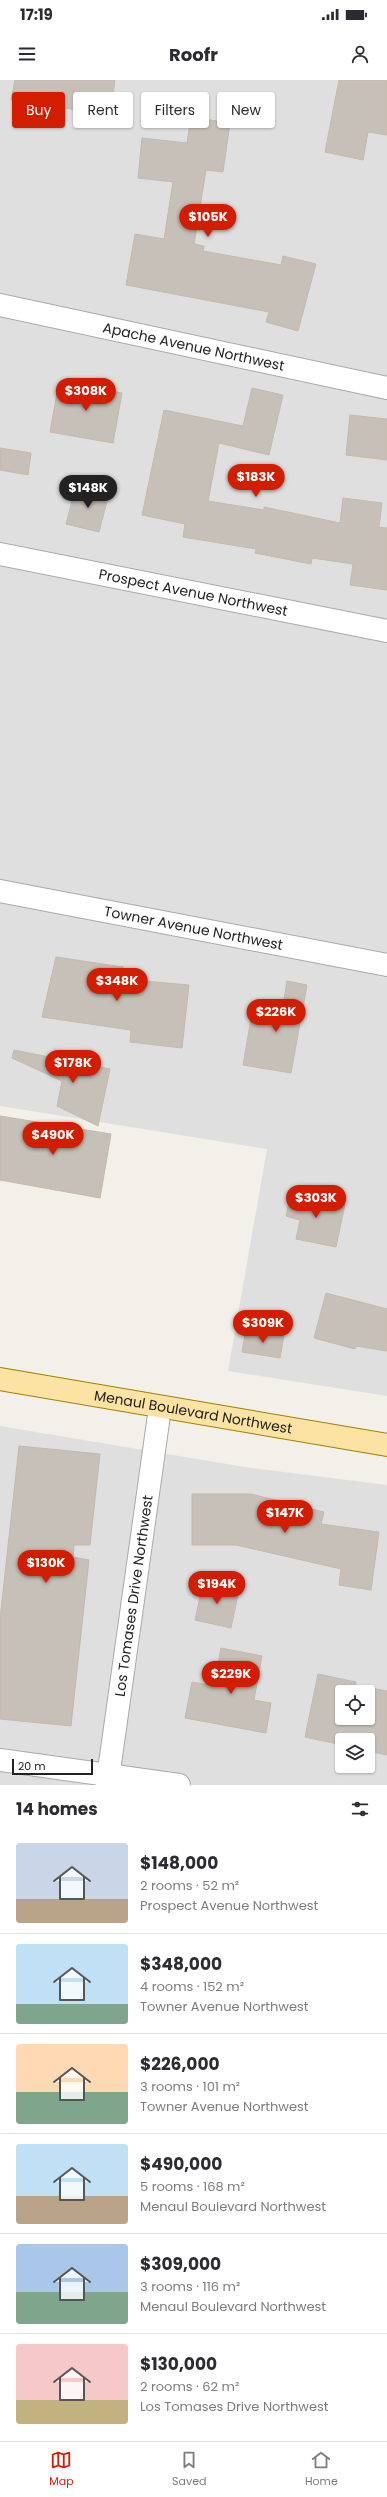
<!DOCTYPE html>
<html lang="en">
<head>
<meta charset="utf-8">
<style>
  body { margin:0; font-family:Poppins,sans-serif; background:#f2f2f3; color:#2b2b33; height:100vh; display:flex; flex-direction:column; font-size:15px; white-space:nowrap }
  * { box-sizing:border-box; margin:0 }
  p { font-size:13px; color:#7c7c81 }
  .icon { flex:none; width:22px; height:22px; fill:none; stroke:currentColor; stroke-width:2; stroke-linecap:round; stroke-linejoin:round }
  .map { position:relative; height:1705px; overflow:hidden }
  .details { display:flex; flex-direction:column; background:#fff; flex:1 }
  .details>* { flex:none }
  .banner { position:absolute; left:12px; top:12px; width:363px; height:36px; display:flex; gap:8px }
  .tools { position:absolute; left:335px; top:1605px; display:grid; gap:8px }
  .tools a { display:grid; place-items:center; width:40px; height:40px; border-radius:4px; background:#fff; box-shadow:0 1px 3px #0004; font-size:20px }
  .scale { position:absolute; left:12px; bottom:10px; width:81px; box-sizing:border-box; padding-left:4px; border:2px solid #222; border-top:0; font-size:11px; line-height:14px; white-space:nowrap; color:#222; -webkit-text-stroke:3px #fff; paint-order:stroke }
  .price { position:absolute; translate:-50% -34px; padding:0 9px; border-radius:14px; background:#d31d00; color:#fff; font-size:13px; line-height:26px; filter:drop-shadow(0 1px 2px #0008) }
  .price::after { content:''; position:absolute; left:50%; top:24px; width:12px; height:9px; margin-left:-6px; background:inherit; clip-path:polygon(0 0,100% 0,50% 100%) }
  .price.current { background:#222; color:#fff }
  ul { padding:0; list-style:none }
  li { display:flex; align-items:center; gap:12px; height:100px; padding:0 16px }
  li+li { border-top:1px solid #e1e1e2 }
  li span { display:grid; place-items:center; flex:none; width:112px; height:80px; border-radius:4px; color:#555 }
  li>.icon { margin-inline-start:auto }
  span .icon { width:48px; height:48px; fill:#fffc; stroke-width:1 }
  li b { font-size:17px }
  h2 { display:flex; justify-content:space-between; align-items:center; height:48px; padding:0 16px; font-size:17px }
  .chip { padding:0 14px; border-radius:4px; background:#fff; box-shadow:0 1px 3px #0004; font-size:14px; line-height:36px }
  .chip.current { background:#d31d00; color:#fff }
  .status { display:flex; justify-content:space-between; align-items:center; height:28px; padding:0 20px; background:#fff; direction:ltr }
  .status svg { height:11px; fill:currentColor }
  header { display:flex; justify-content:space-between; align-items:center; height:52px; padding:0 16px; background:#fff; font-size:18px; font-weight:700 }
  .dock { display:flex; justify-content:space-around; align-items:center; height:56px; border-top:1px solid #e1e1e2; background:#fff; font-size:11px; color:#7c7c81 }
  .dock a { display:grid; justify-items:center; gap:2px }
  .dock .current { color:#d31d00 }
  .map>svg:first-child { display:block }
  .residential { fill:#e0dfdf; fill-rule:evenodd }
  .building { fill:#c7c0b8; stroke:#c4b9ab; fill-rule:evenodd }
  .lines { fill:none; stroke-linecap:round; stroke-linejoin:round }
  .minor-casing { stroke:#a9a9a9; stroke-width:24 }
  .major-casing { stroke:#9f8000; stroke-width:24 }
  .minor { stroke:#fff; stroke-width:22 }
  .major { stroke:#fce2a3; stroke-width:22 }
  .labels { text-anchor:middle; stroke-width:4; stroke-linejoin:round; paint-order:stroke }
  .street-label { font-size:14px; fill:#222; stroke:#fff }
</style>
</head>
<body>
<div class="status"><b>17:19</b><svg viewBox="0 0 49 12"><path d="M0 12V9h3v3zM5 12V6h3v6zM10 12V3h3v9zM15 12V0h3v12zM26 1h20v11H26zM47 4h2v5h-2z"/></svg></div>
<header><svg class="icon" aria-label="menu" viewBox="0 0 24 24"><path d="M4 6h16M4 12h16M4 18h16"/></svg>Roofr<svg class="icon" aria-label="person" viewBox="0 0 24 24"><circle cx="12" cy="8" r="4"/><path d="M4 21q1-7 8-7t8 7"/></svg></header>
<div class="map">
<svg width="387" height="1705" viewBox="0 0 387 1705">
  <rect width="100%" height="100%" fill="#f2f0e9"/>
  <path class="residential" d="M 0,0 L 387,0 L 387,1316 L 228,1291 L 267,1069 L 0,1026 Z
    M 0,1346 L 245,1387 L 387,1405 L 387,1705 L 0,1705 ZM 342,1612 L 368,1612 L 368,1638 L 342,1638 ZM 342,1660 L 368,1660 L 368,1686 L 342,1686 Z"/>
  <path class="building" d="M 15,0 L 115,0 L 110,35 L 11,20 Z
    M 339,0 L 387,0 L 387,55 L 368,52 L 363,80 L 325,72 Z
    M 191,37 L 230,43 L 223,92 L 206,90 L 194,164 L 204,166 L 203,171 L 281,185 L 283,176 L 316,184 L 298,251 L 266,242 L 269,232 L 126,205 L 135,154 L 164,159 L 173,102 L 138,98 L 142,58 L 187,63 Z
    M 59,302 L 122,313 L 113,363 L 50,352 Z
    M 252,308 L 283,315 L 269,375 L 219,363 L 208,421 L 264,430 L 264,427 L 340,443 L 343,418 L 382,423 L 379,447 L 387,448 L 387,510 L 350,505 L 353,484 L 312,478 L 311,484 L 255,473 L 256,469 L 183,457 L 185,444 L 142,435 L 164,330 L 243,346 Z
    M 350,335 L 387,339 L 387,380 L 346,375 Z
    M 0,368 L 31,373 L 28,395 L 0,390 Z
    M 76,406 L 109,414 L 99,452 L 66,444 Z
    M 56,877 L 123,887 L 121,899 L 189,905 L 182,968 L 130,962 L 131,950 L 42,937 Z
    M 287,901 L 307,905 L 291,993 L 243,985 L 253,927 L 282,932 Z
    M 14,970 L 110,989 L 98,1046 L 57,1026 L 62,1001 L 12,978 Z
    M 0,1036 L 111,1054 L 100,1118 L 0,1100 Z
    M 291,1113 L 345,1124 L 336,1167 L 296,1159 L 300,1140 L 286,1136 Z
    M 326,1213 L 387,1229 L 387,1271 L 356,1266 L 355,1269 L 314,1258 Z
    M 246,1249 L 284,1255 L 280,1278 L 242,1272 Z
    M 19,1366 L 100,1374 L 90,1465 L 74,1465 L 73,1477 L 89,1480 L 71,1646 L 0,1639 L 0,1539 Z
    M 192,1414 L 251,1414 L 324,1432 L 321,1444 L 379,1452 L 371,1510 L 339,1505 L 341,1489 L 236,1465 L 192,1465 Z
    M 203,1503 L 239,1510 L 231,1548 L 195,1540 Z
    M 221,1568 L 262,1576 L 254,1620 L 271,1623 L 266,1653 L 185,1638 L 192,1602 L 214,1606 Z
    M 318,1594 L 356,1602 L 355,1605 L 387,1611 L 387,1675 L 368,1671 L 368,1660 L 342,1660 L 342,1665 L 305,1657 ZM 342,1612 L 368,1612 L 368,1638 L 342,1638 Z"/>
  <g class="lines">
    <defs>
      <g id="minor">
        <path id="s1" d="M 0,225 L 387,308"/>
        <path id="s2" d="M 0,474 L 387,551"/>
        <path id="s3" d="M 0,811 L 387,885"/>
        <path d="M 0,1680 L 179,1705"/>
        <path id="s4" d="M 107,1705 L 160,1328"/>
      </g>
      <g id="major">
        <path id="s5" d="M 0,1299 L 387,1365"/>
      </g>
    </defs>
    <use href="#minor" class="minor-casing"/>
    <use href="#major" class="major-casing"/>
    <use href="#minor" class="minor"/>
    <use href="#major" class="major"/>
  </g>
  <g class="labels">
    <g class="street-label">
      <text dy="5" stroke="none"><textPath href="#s1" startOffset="198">Apache Avenue Northwest</textPath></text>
      <text dy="5" stroke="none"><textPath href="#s2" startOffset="197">Prospect Avenue Northwest</textPath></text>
      <text dy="5" stroke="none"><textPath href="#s3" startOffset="197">Towner Avenue Northwest</textPath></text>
      <text dy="5" stroke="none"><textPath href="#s5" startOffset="196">Menaul Boulevard Northwest</textPath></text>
      <text dy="5" stroke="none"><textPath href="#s4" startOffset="191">Los Tomases Drive Northwest</textPath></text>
    </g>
  </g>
</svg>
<div class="tools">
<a><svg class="icon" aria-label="locate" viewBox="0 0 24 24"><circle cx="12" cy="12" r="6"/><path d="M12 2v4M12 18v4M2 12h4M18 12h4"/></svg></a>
<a><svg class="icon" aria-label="layers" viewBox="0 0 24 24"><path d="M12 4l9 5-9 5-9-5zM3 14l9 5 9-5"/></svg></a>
</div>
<div class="scale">20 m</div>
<b class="price" style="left:208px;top:158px">$105K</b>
<b class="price" style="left:86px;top:332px">$308K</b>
<b class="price" style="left:256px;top:418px">$183K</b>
<b class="price current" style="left:88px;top:429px">$148K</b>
<b class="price" style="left:117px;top:922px">$348K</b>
<b class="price" style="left:276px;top:953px">$226K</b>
<b class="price" style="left:73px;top:1004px">$178K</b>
<b class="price" style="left:53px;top:1076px">$490K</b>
<b class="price" style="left:316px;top:1139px">$303K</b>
<b class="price" style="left:263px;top:1264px">$309K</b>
<b class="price" style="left:285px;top:1454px">$147K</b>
<b class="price" style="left:46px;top:1504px">$130K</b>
<b class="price" style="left:217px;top:1525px">$194K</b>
<b class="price" style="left:231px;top:1615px">$229K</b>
<div class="banner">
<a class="chip current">Buy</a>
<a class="chip">Rent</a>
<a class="chip">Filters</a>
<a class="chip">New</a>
</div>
</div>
<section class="details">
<h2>14 homes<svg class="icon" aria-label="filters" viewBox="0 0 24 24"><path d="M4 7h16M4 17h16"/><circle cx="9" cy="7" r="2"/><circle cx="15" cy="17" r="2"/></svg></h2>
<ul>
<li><span style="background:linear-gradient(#c9d6e8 70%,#b9a48a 0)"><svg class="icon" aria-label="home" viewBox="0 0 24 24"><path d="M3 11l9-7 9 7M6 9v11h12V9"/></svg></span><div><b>$148,000</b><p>2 rooms · 52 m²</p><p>Prospect Avenue Northwest</p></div></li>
<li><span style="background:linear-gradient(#bfe0f5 75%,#7fa58c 0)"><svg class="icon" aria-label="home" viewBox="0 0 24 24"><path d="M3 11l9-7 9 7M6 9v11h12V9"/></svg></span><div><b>$348,000</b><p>4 rooms · 152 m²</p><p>Towner Avenue Northwest</p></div></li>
<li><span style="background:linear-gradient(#ffd9b3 60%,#7fa58c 0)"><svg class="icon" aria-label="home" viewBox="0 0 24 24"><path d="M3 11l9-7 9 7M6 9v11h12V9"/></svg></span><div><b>$226,000</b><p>3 rooms · 101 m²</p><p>Towner Avenue Northwest</p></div></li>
<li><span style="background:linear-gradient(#bfe0f5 65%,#b9a48a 0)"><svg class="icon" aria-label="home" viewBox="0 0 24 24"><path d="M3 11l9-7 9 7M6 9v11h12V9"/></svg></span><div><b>$490,000</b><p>5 rooms · 168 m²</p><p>Menaul Boulevard Northwest</p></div></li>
<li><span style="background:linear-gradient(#a9c7e8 60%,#7fa58c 0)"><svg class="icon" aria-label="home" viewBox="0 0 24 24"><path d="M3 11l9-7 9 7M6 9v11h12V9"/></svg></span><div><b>$309,000</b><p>3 rooms · 116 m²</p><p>Menaul Boulevard Northwest</p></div></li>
<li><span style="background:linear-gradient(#f6c9c9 70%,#c2b280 0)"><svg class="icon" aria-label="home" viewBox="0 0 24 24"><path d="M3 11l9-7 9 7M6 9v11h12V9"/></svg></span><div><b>$130,000</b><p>2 rooms · 62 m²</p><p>Los Tomases Drive Northwest</p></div></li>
</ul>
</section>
<nav class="dock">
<a class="current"><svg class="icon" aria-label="map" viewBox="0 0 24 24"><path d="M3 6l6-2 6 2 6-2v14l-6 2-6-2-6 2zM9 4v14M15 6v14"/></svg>Map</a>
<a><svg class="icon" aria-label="saved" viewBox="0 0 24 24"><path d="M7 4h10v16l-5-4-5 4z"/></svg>Saved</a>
<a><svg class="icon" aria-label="home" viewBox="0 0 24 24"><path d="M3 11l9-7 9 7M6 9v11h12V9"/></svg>Home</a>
</nav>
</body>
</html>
